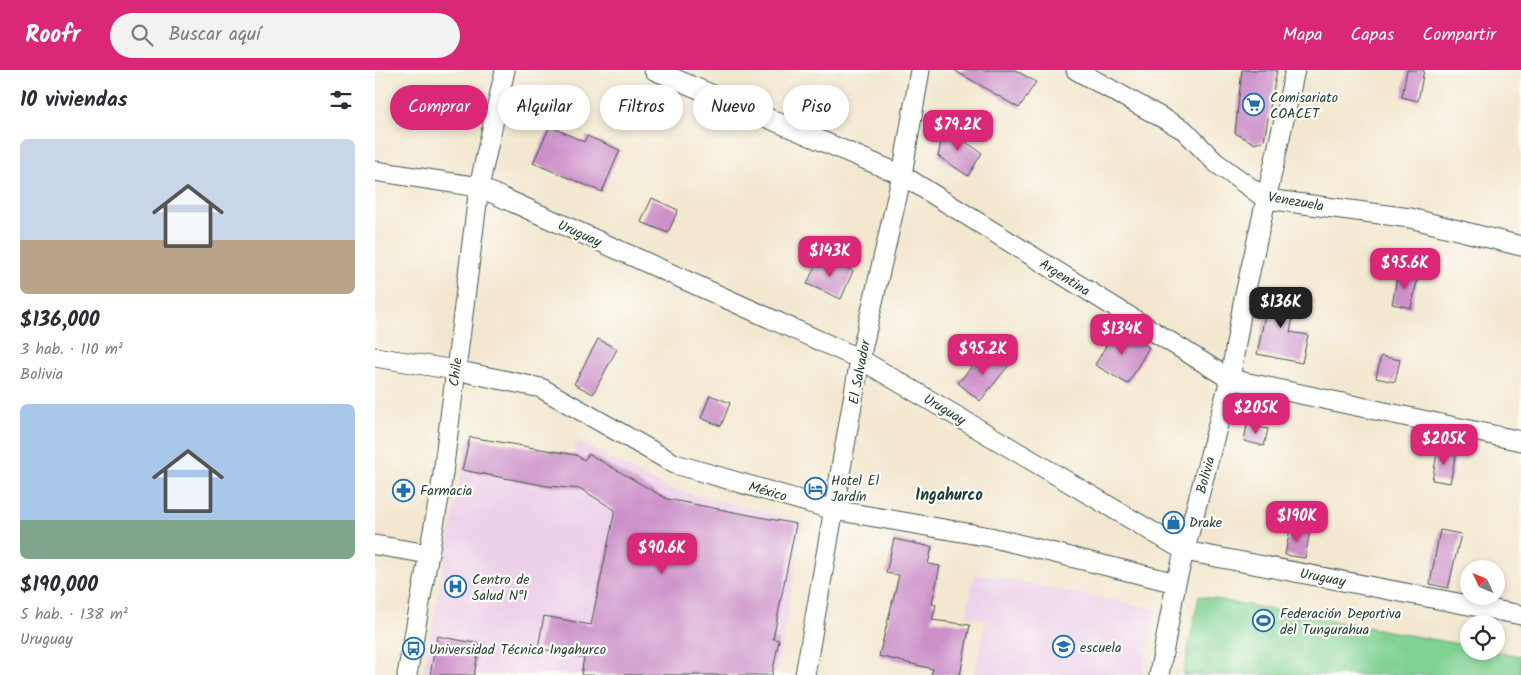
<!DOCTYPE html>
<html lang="es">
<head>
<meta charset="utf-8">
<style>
  body { margin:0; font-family:Kalam,sans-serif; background:#f2f2f3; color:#2b2b33; height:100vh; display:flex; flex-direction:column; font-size:19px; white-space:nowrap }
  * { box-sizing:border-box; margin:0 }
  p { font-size:16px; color:#7c7c81 }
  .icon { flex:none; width:28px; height:28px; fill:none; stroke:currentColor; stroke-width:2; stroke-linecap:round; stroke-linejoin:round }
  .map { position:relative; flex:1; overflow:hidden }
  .drawer { display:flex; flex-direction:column; background:#fff; width:375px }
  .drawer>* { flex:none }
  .guide { position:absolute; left:15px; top:15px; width:475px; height:45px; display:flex; gap:10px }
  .needle { width:32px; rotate:314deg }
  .tools { position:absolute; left:1085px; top:490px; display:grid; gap:10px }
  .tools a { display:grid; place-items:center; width:45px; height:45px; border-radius:50%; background:#fff; box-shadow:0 2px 8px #0003; font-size:25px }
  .price { position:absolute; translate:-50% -42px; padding:0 11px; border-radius:10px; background:#db2777; color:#fff; font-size:16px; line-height:32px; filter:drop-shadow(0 1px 2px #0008) }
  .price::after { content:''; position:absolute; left:50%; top:30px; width:15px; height:11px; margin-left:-8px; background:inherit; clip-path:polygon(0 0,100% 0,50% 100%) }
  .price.current { background:#222; color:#fff }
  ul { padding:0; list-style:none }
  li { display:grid; align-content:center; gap:10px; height:265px; padding:0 20px }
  li span { display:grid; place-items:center; height:155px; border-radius:8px; color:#555 }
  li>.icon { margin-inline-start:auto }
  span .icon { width:90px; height:90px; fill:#fffc; stroke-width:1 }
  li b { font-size:21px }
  h2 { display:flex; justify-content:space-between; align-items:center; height:60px; padding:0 20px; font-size:21px }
  .chip { padding:0 18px; border-radius:22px; background:#fff; box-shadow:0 2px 8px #0003; font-size:18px; line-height:45px }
  .chip.current { background:#db2777; color:#fff }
  header { display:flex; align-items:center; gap:30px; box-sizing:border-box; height:70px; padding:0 25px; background:#db2777; color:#fff }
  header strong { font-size:24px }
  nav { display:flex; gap:28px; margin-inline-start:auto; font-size:18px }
  .search { width:350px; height:45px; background:#f2f2f3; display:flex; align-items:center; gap:12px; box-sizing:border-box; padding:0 18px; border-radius:28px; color:#7c7c81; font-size:19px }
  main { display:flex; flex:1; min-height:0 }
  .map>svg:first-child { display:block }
  .built { fill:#edd1e9 }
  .green { fill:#80d293; stroke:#508864 }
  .building { fill:#cc90c9 }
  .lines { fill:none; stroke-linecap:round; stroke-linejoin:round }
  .street-casing { stroke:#3f564b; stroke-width:21 }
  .street { stroke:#fff; stroke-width:19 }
  .labels { text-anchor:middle; stroke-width:4.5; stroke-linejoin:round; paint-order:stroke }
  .poi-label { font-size:14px; fill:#1f3d34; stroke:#fdfcf7; text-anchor:start }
  .street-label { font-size:14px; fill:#1f3d34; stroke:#fdfcf7 }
  .quarter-label { font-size:16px; font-weight:bold; fill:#1f3d34; stroke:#fdfcf7 }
</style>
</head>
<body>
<header>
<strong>Roofr</strong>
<div class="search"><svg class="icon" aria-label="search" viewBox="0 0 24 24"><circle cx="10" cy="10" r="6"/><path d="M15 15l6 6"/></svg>Buscar aquí</div>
<nav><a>Mapa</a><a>Capas</a><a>Compartir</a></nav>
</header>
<main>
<section class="drawer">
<h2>10 viviendas<svg class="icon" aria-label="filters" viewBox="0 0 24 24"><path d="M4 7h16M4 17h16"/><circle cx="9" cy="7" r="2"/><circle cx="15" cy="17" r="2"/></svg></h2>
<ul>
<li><span style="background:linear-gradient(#c9d6e8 65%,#b9a48a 0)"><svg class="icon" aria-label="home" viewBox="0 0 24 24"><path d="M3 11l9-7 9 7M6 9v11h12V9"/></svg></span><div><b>$136,000</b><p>3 hab. · 110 m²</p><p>Bolivia</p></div></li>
<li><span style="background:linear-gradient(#a9c7e8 75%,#7fa58c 0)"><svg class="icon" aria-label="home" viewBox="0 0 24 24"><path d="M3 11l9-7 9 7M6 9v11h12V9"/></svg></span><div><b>$190,000</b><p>5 hab. · 138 m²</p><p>Uruguay</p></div></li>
</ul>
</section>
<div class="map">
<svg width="1146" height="605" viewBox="0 0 1146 605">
  <rect width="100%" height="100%" fill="#fdfcf7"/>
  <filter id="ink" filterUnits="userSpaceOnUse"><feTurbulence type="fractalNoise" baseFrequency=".02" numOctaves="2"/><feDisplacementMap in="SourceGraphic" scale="10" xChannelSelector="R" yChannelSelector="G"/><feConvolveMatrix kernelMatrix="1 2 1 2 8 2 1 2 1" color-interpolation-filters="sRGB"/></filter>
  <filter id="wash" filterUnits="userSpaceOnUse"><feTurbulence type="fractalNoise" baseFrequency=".0096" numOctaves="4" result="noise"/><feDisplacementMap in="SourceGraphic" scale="20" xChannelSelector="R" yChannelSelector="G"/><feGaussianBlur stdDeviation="1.12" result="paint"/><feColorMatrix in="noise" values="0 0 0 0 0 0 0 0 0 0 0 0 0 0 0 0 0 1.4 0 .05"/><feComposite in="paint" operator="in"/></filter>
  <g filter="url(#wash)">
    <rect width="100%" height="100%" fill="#f3e7cf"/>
    <path class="built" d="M 202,371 L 289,417 L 428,452 L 402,605 L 48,605 L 87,400 L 192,418 Z
      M 600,503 L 782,539 L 767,605 L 599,605 L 611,550 L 591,545 Z"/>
    <path class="green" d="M 824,526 L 1094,576 L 1094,581 L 1120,581 L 1146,586 L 1146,605 L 808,605 Z"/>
    <g id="blocks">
      <path class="building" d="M 579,0 L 640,0 L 661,12 L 644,38 Z
        M 867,0 L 902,0 L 889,70 L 880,74 L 860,63 Z
        M 1032,0 L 1049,0 L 1043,31 L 1027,27 Z
        M 175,56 L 209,72 L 212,66 L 245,80 L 227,122 L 158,93 Z
        M 569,57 L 607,83 L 593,106 L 563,86 Z
        M 277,128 L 303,140 L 293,163 L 266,152 Z
        M 444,187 L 478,201 L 466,229 L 432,214 Z
        M 1023,203 L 1043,207 L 1036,238 L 1017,234 Z
        M 890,219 L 922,226 L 915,262 L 933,265 L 927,293 L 882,284 L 891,240 L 886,239 Z
        M 741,258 L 774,277 L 753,314 L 720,295 Z
        M 223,269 L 242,279 L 218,324 L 199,314 Z
        M 617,282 L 634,295 L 605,331 L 583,313 L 606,286 L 611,290 Z
        M 1006,286 L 1025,290 L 1020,312 L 1001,308 Z
        M 335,325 L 355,333 L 346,356 L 326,348 Z
        M 872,355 L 893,359 L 889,376 L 869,371 Z
        M 95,367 L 201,385 L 209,390 L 214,384 L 292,429 L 421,454 L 398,569 L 404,570 L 397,605 L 206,605 L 209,588 L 163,578 L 169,546 L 216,555 L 240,440 L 206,419 L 172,416 L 87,400 Z
        M 1063,379 L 1081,383 L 1075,413 L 1057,410 Z
        M 915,458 L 935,461 L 930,488 L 910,485 Z
        M 1065,460 L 1086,464 L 1073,518 L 1055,514 Z
        M 519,469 L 557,477 L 553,494 L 565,496 L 557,534 L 561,535 L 557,550 L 595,555 L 585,605 L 556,605 L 558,599 L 504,586 L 524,505 L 511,503 Z
        M 62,566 L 105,574 L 99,605 L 55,605 Z"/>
    </g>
  </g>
  <g filter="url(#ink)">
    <use href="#blocks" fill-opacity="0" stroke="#3f564b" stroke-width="1"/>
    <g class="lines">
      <defs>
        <path id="street" d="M 279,0 L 527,105 L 855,309 L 1146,371
          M 701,0 L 809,60 L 840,92 L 891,129 L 1035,148 L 1146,176
          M 0,101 L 104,117 L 485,289 L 810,481 L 1146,545
          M 0,287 L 80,300 L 166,318 L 300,394 L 459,440 L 615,467 L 801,513
          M 0,475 L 54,484
          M 32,605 L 67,411 L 104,117 L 130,0
          M 430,605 L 485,289 L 527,105 L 545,0
          M 784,605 L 801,513 L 855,309 L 868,233 L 920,0"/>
      </defs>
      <use href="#street" class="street-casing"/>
      <use href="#street" class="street"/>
    </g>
  </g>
  <defs>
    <symbol id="supermarket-ring" viewBox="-11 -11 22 22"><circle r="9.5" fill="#fdfcf7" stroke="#1f6fb2" stroke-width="1.5"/><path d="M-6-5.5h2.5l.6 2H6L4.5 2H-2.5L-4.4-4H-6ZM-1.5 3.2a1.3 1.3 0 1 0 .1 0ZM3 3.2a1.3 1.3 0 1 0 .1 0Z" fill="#1f6fb2"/></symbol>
    <symbol id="hotel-ring" viewBox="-11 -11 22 22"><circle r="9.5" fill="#fdfcf7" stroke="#1f6fb2" stroke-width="1.5"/><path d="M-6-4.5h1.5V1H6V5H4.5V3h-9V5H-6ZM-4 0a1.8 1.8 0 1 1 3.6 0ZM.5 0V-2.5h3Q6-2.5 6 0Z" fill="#1f6fb2"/></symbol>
    <symbol id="pharmacy-ring" viewBox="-11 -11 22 22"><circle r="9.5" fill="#fdfcf7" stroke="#1f6fb2" stroke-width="1.5"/><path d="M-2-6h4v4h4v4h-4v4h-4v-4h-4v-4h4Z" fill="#1f6fb2"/></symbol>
    <symbol id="shop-ring" viewBox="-11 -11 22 22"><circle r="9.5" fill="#fdfcf7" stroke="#1f6fb2" stroke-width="1.5"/><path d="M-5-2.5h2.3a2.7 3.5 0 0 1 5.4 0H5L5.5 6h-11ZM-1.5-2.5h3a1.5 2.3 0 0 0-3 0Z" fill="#1f6fb2"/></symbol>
    <symbol id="hospital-ring" viewBox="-11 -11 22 22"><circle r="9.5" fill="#fdfcf7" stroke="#1f6fb2" stroke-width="1.5"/><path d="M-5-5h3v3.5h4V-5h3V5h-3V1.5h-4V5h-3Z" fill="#1f6fb2"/></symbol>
    <symbol id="stadium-ring" viewBox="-11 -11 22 22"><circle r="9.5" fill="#fdfcf7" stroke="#1f6fb2" stroke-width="1.5"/><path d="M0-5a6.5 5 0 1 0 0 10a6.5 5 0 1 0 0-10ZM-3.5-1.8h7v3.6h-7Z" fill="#1f6fb2"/></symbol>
    <symbol id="school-ring" viewBox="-11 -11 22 22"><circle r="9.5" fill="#fdfcf7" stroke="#1f6fb2" stroke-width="1.5"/><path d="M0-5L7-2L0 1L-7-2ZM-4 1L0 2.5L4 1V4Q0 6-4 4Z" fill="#1f6fb2"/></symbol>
    <symbol id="bus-ring" viewBox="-11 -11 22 22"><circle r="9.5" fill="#fdfcf7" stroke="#1f6fb2" stroke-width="1.5"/><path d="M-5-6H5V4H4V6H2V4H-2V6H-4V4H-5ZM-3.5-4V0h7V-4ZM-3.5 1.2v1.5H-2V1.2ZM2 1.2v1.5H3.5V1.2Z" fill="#1f6fb2"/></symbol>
  </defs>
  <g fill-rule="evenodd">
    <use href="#supermarket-ring" x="866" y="22" width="25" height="25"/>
    <use href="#hotel-ring" x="428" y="406" width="25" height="25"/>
    <use href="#pharmacy-ring" x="16" y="408" width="25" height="25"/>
    <use href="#shop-ring" x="786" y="440" width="25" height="25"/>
    <use href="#hospital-ring" x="68" y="504" width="25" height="25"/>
    <use href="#stadium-ring" x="876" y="538" width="25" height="25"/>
    <use href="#school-ring" x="676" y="564" width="25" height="25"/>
    <use href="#bus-ring" x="26" y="566" width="25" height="25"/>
  </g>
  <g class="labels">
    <g class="poi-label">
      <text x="895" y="32">Comisariato<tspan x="895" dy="16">COACET</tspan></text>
      <text x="456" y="415">Hotel El<tspan x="456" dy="16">Jardín</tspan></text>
      <text x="45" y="425">Farmacia</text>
      <text x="814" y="457">Drake</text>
      <text x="97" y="514">Centro de<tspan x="97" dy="16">Salud N°1</tspan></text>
      <text x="905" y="548">Federación Deportiva<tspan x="905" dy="16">del Tungurahua</tspan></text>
      <text x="705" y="582">escuela</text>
      <text x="54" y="584">Universidad Técnica Ingahurco</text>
    </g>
    <g class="street-label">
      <text transform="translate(921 131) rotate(10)" y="5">Venezuela</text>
      <text transform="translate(205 163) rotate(24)" y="5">Uruguay</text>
      <text transform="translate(690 207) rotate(32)" y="5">Argentina</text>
      <text transform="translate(80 302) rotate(-83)" y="5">Chile</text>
      <text transform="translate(484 302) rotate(-79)" y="5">El Salvador</text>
      <text transform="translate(570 339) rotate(31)" y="5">Uruguay</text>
      <text transform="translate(830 405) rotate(-75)" y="5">Bolivia</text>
      <text transform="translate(393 421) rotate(16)" y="5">México</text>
      <text transform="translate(948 507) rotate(11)" y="5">Uruguay</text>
    </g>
    <g class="quarter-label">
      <text x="574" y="430">Ingahurco</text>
    </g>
  </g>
</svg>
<div class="tools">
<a><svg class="needle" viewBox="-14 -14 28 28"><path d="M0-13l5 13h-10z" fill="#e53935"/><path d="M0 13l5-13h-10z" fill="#7c7c81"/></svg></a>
<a><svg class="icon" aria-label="locate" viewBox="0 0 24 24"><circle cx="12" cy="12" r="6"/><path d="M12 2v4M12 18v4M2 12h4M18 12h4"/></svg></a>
</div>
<b class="price" style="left:583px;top:82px">$79.2K</b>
<b class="price" style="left:455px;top:208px">$143K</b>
<b class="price" style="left:1030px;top:220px">$95.6K</b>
<b class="price current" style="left:906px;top:259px">$136K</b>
<b class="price" style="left:747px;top:286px">$134K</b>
<b class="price" style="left:608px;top:306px">$95.2K</b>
<b class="price" style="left:881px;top:365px">$205K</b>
<b class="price" style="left:1069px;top:396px">$205K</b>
<b class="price" style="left:922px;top:473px">$190K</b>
<b class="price" style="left:287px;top:505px">$90.6K</b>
<div class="guide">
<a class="chip current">Comprar</a>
<a class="chip">Alquilar</a>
<a class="chip">Filtros</a>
<a class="chip">Nuevo</a>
<a class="chip">Piso</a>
</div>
</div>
</main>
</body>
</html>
